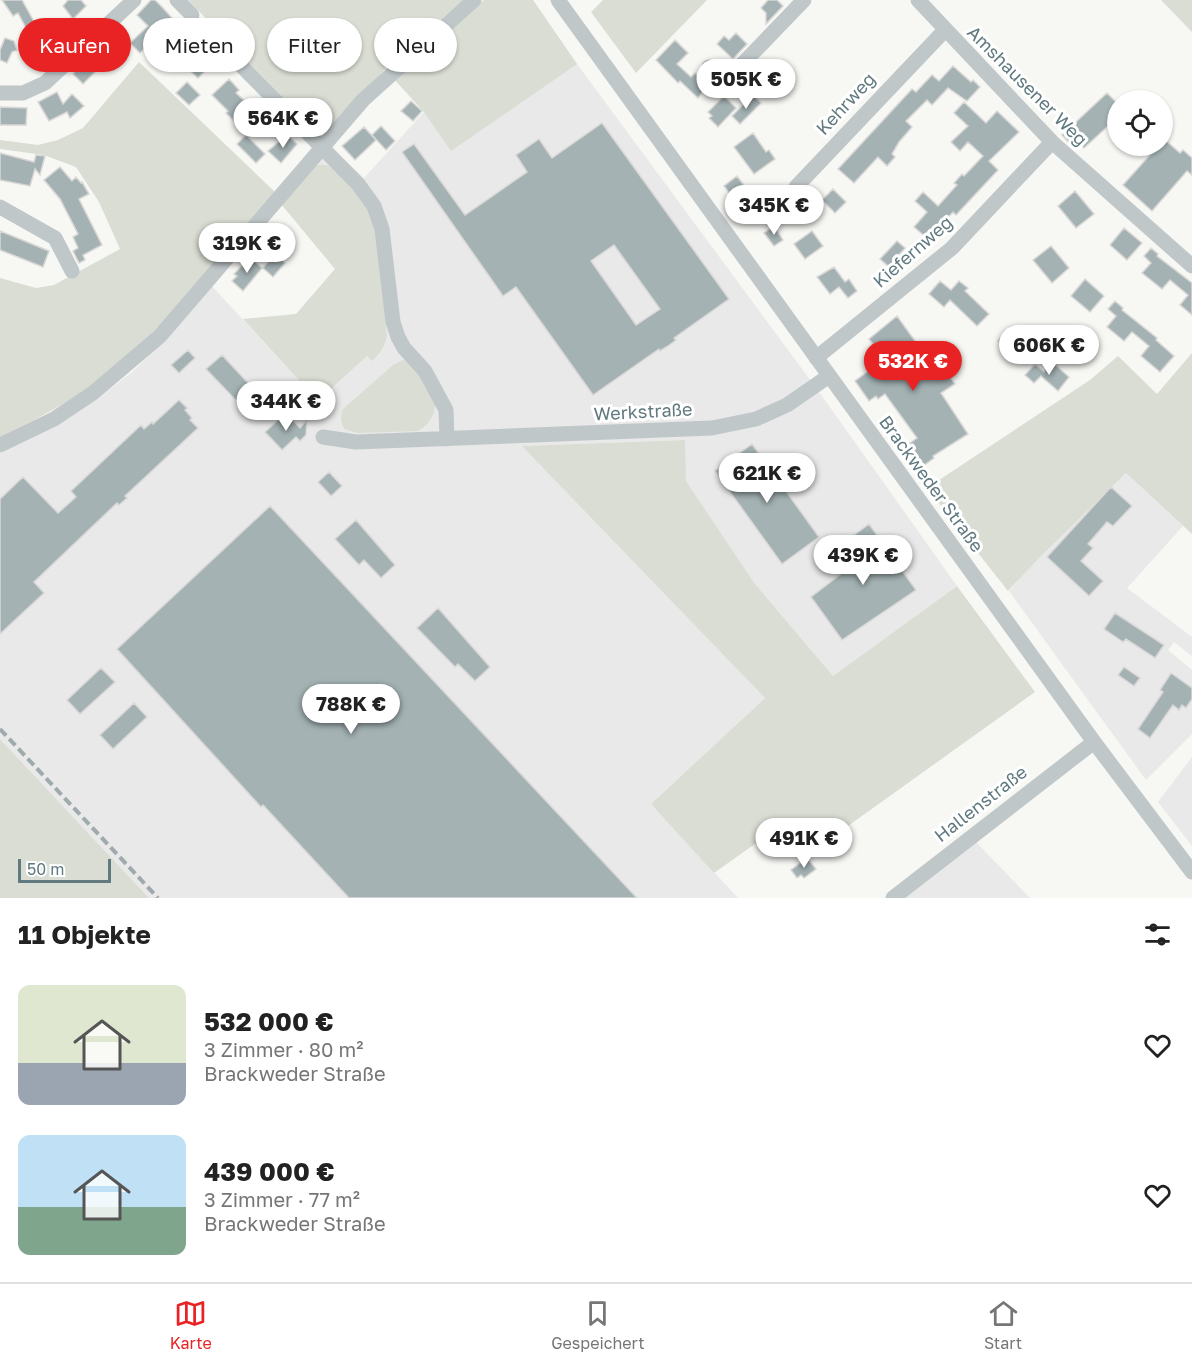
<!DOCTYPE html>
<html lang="de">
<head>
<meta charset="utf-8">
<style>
  body { margin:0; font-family:"Golos Text",sans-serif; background:#f6f6f6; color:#222; height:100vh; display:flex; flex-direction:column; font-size:22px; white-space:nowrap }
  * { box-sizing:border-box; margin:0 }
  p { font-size:20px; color:#767676 }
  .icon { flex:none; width:33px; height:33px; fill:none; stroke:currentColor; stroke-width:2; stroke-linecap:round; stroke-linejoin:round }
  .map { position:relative; height:898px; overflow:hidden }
  .side { display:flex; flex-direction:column; background:#fff; flex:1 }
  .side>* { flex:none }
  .top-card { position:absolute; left:18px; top:18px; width:600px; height:54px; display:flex; gap:12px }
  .buttons { position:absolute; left:1107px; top:90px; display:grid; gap:12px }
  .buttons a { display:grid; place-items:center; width:66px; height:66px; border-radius:50%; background:#fff; box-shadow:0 2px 4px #0004; font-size:30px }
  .scale { position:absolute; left:18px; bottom:15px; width:93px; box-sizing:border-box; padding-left:6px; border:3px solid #617a80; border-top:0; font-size:16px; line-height:21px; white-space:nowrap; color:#617a80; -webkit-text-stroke:4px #fff; paint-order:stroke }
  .price { position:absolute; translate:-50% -51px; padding:0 14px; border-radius:21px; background:#fff; color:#222; font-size:20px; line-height:39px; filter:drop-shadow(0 2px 3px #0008) }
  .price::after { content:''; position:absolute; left:50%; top:36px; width:18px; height:14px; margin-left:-9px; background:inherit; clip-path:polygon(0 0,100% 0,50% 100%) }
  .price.current { background:#e92224; color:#fff }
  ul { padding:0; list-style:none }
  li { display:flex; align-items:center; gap:18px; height:150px; padding:0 18px }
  li span { display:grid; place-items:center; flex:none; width:168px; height:120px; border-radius:12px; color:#555 }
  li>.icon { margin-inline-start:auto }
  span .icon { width:72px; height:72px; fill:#fffc; stroke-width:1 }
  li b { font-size:26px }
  h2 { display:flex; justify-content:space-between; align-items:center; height:72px; padding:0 18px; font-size:26px }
  .tag { padding:0 21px; border-radius:27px; background:#fff; box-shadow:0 2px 4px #0004; font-size:21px; line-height:54px }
  .tag.current { background:#e92224; color:#fff }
  .dock { display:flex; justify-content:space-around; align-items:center; height:84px; border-top:2px solid #e0e0e0; background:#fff; font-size:16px; color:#767676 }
  .dock a { display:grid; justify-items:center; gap:3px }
  .dock .current { color:#e92224 }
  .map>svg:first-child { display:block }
  .built { fill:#e8e9e8 }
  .green { fill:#d9ddd3 }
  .building { fill:#a4b2b4; stroke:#d9d8d7; stroke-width:1.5; fill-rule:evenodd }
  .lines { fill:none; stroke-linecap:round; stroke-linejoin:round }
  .minor { stroke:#c0c7c9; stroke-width:15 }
  .rail { stroke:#9faaad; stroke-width:4; stroke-dasharray:9 4.5; stroke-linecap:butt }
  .labels { text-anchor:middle; stroke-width:6; stroke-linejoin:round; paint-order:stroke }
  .street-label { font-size:18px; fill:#617a80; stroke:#fff }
</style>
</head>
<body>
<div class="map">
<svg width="1192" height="898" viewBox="0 0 1192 898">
  <rect width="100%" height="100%" fill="#f7f7f4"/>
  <path class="built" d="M 484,0 L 533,0 L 577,64 L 822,396 L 957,586 L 833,676 L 755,584 L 686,481 L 684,440 L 523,446 L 765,698 L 651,804 L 738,898 L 149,898 L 0,739 L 0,453 L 56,426 L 99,398 L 132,372 L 165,340 L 211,285 L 306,388 L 318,408 L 325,394 L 387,335 L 377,230 L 309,171 L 331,143 L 333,149 L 364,178 L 424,112 L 394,79 Z
    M 1126,473 L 1183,526 L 1127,588 L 1192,637 L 1192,656 L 1174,642 L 1168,650 L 1192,670 L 1192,734 L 1146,780 L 1009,591 L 1038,558 Z
    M 1192,757 L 1192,846 L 1158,802 Z
    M 975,841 L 1030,898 L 899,898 Z"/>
  <path class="green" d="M 188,0 L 463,0 L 390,64 L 322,135 L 318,133 Z
    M 484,0 L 533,0 L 577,64 L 451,151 L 424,112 L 394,79 Z
    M 603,0 L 707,0 L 636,73 L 591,12 Z
    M 1161,0 L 1192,0 L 1192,32 Z
    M 139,62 L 275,192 C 217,259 162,336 88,388 C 60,407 31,422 0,437 L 0,278 L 36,288 L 54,285 L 120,249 L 99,202 L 76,167 L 44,155 L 0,149 L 0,140 L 38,145 L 58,140 L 83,128 Z
    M 318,165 L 326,165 L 336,169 L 369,209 L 376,230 L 387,335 C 385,347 380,353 372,361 L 367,356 L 325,394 L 329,398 L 318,408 L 306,388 L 243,319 L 296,314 L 335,269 L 281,204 L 309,171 Z
    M 1192,353 L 1192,534 L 1126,473 L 1039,558 L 1008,591 L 927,488 L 1090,380 L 1118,356 L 1157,394 Z
    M 403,360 L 412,363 L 436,401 C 434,416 430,424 418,431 L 358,433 L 344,429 L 341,420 L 342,410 L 393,365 Z
    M 685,440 L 686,481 L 755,584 L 833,676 L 957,586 L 1035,692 L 806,856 L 780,826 L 714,873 L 651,804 L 765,698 L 522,446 Z
    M 0,739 L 149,898 L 0,898 Z"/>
  <path class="building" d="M 2,0 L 22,0 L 41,34 L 47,29 L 63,45 L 48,60 L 22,33 L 26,28 L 18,13 L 13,16 Z
    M 68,0 L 81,0 L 86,6 L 73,19 L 63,6 Z
    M 151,0 L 155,0 L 163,8 L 190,38 L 187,42 L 211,65 L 198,78 L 186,67 L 188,65 L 158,35 L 140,53 L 130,43 L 148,26 L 137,15 Z
    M 768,0 L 777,0 L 783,6 L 766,24 L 766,13 L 761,8 Z
    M 120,31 L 129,40 L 117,52 L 108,43 Z
    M 736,33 L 747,44 L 733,59 L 717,44 L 724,36 L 729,40 Z
    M 5,38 L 14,41 L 17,50 L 12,52 L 7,63 L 0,60 L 0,50 Z
    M 675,40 L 688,53 L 677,64 L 691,77 L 695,73 L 708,85 L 698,98 L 680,81 L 678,83 L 656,60 Z
    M 93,60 L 100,67 L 83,84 L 73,74 L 79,65 L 86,61 L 89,64 Z
    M 953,66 L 971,82 L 973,80 L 980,87 L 967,101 L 948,88 L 932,105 L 927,100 L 906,121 L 912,127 L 899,142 L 892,154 L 895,157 L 887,166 L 878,157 L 854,183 L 838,169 L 912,89 L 916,92 L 932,75 L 939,81 Z
    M 753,67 L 764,77 L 751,91 L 740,81 Z
    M 229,79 L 239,90 L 236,93 L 257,112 L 260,117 L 245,132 L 226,113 L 228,111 L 212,95 Z
    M 187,82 L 200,95 L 189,105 L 176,93 Z
    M 57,92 L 63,104 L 72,94 L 84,106 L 70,118 L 67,112 L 49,121 L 38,102 Z
    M 1107,93 L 1118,104 L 1118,117 L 1084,148 L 1076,140 L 1071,145 L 1062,135 Z
    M 753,95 L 761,103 L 740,124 L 732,116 Z
    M 724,96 L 736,108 L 718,127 L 709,118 L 712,116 L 708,112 Z
    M 411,101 L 422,111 L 413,121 L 401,111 Z
    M 964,102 L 986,123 L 997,111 L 1019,132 L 989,161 L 998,170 L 956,215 L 953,212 L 928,239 L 914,227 L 927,212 L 915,201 L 923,192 L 938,206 L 957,185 L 954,183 L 962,174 L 964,176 L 983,156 L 968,142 L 960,151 L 951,142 L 968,126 L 954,113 Z
    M 0,107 L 27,108 L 26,125 L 0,125 Z
    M 602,123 L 729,299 L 674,338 L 676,340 L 668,346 L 660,351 L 659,349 L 593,395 L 516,287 L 503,296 L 402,152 L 414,144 L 465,215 L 527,172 L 516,155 L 539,139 L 552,158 ZM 614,245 L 660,309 L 636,325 L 591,261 Z
    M 381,126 L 395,141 L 386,150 L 372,135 Z
    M 364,127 L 376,140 L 355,160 L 342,146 Z
    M 753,133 L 766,152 L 769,150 L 775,159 L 754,174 L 734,147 Z
    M 246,135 L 265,154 L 256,163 L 237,144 Z
    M 287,135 L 297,144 L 281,163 L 268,151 Z
    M 1164,139 L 1180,153 L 1183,150 L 1192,158 L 1192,175 L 1187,171 L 1152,211 L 1123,185 L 1158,146 L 1162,146 Z
    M 0,153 L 34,162 L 36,155 L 45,156 L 40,175 L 35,169 L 30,186 L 0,180 Z
    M 60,167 L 72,181 L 76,177 L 81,183 L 82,182 L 89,194 L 79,199 L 102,245 L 83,255 L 85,260 L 79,263 L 73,251 L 78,248 L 73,237 L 78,234 L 60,199 L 44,180 Z
    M 737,176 L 749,192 L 736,202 L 724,186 Z
    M 833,189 L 846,202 L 835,213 L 822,200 Z
    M 1075,191 L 1094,214 L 1076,228 L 1058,206 Z
    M 774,226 L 783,240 L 774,246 L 764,233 Z
    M 1124,228 L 1142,243 L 1127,260 L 1110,245 Z
    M 0,231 L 49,251 L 43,267 L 0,250 Z
    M 812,231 L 823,246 L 805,259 L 794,244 Z
    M 897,241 L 905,248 L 899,255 L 907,261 L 896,273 L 880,259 Z
    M 1051,246 L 1069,268 L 1052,283 L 1033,260 Z
    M 1151,248 L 1158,254 L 1157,256 L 1192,283 L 1192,315 L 1180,305 L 1188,295 L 1170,280 L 1162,289 L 1142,273 L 1151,263 L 1144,256 Z
    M 275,254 L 285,263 L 273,277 L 263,268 Z
    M 250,257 L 262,268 L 243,291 L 232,281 L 237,276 L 234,274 Z
    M 834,267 L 845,282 L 849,279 L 857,291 L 848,298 L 839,287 L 830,294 L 817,277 Z
    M 1085,279 L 1104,296 L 1090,312 L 1071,296 Z
    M 940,281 L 951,290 L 959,281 L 968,288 L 965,291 L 989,314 L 977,326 L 950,300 L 944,307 L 929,294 Z
    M 1115,301 L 1123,308 L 1122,310 L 1157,338 L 1156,340 L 1174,356 L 1160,372 L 1141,356 L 1149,346 L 1132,332 L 1124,341 L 1107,327 L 1116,316 L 1108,309 Z
    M 897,316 L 925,355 L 930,351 L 955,384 L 941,393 L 968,434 L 933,456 L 934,458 L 919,469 L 913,461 L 907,461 L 909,455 L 903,448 L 917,438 L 885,394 L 878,399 L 876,396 L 869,401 L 855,381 L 878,364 L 876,362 L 883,357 L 869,339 Z
    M 1011,327 L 1025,339 L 1012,353 L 998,341 Z
    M 188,350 L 195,358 L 179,373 L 171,365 Z
    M 222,355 L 249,384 L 242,390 L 257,406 L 249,414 L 206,369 Z
    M 1052,362 L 1069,377 L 1058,391 L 1041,376 L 1034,383 L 1025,375 L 1035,364 L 1044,372 Z
    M 179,400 L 187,408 L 185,410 L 192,418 L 190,420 L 198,428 L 125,496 L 127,498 L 119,505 L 117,503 L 34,582 L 44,593 L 0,634 L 0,499 L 23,477 L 58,513 L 76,497 L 71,491 L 141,425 L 144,429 L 152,422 L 153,424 Z
    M 286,413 L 300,428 L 307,420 L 306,435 L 300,441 L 296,437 L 282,450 L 265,432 Z
    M 752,444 L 819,537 L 782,564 L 715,471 Z
    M 329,472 L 342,486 L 331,496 L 318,482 Z
    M 1111,487 L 1132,506 L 1113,526 L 1107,522 L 1088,544 L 1093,548 L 1081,561 L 1103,581 L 1089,596 L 1047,557 Z
    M 270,506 L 518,771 L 637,898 L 349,898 L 263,805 L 261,807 L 117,649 Z
    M 356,520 L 395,565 L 381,578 L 364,560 L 359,565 L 335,539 Z
    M 869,524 L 916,590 L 842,640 L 811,597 L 859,560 L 846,541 Z
    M 438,608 L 490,667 L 475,681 L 458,664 L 455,667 L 417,628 Z
    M 1115,613 L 1164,645 L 1155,658 L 1126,639 L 1123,642 L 1104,629 Z
    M 1124,667 L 1140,678 L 1134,686 L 1118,675 Z
    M 101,668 L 115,682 L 80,714 L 67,700 Z
    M 1171,673 L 1192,688 L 1192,699 L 1186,708 L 1182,705 L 1179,710 L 1173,705 L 1150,738 L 1138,729 L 1163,692 L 1160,690 Z
    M 134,703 L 147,717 L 113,749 L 100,735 Z
    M 807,858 L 816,869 L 804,878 L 801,875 L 797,878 L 791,870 Z"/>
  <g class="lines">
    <path class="minor" d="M 177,0 L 192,15
      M 558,0 L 1094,742 L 1192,872
      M 918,0 L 1052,142 L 1192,266
      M 208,32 L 358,184 L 374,206 L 382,229 L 393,322 L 398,337 L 404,348 L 425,371 L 446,410 L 447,439
      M 709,67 L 724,83 L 804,0
      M 0,93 L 23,93 L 45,83 L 134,0
      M 0,207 L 55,238 L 72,271
      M 793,214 L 796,187 L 945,30
      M 816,358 L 952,248 L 1052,142
      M 323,437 L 356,442 L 712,428 L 756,419 L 787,405 L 829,376
      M 0,445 L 54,419 L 93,393 L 160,336 L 363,100 L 474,0
      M 893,898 L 1094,742"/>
    <path class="rail" d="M 0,729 L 158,898"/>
  </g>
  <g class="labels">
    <g class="street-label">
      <text transform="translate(1027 86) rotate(45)" y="6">Amshausener Weg</text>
      <text transform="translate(846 104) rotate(-47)" y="6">Kehrweg</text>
      <text transform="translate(913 252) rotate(-41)" y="6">Kiefernweg</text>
      <text transform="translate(643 412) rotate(-3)" y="6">Werkstraße</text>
      <text transform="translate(931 484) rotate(54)" y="6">Brackweder Straße</text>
      <text transform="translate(981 804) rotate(-38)" y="6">Hallenstraße</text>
    </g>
  </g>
</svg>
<div class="buttons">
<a><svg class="icon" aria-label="locate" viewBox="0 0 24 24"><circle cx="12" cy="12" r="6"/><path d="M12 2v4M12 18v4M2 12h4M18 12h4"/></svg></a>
</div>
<div class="scale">50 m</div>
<b class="price" style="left:746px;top:110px">505K €</b>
<b class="price" style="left:283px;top:149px">564K €</b>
<b class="price" style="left:774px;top:236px">345K €</b>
<b class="price" style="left:247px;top:274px">319K €</b>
<b class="price" style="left:1049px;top:376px">606K €</b>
<b class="price current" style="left:913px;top:392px">532K €</b>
<b class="price" style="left:286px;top:432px">344K €</b>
<b class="price" style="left:767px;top:504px">621K €</b>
<b class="price" style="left:863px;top:586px">439K €</b>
<b class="price" style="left:351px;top:735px">788K €</b>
<b class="price" style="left:804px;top:869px">491K €</b>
<div class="top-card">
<a class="tag current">Kaufen</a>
<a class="tag">Mieten</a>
<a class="tag">Filter</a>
<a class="tag">Neu</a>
</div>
</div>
<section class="side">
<h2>11 Objekte<svg class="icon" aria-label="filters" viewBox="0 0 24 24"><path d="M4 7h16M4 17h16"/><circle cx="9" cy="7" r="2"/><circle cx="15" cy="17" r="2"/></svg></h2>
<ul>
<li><span style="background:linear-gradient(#dfe7d0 65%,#9aa5b1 0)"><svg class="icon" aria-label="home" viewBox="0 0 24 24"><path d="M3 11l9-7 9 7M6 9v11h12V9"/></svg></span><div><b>532 000 €</b><p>3 Zimmer · 80 m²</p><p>Brackweder Straße</p></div><svg class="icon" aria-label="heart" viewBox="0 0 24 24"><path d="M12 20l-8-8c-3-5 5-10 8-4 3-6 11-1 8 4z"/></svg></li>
<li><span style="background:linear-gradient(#bfe0f5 60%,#7fa58c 0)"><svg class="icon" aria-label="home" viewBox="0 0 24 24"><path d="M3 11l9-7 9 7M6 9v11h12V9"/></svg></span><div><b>439 000 €</b><p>3 Zimmer · 77 m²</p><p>Brackweder Straße</p></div><svg class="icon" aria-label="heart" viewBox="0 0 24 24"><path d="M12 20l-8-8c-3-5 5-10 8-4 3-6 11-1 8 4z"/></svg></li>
</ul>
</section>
<nav class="dock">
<a class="current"><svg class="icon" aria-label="map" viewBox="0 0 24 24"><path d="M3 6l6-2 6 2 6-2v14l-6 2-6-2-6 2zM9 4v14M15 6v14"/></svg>Karte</a>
<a><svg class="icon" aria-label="saved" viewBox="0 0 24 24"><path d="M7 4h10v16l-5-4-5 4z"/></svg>Gespeichert</a>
<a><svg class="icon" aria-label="home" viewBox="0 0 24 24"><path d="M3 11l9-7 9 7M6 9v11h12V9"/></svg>Start</a>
</nav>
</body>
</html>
